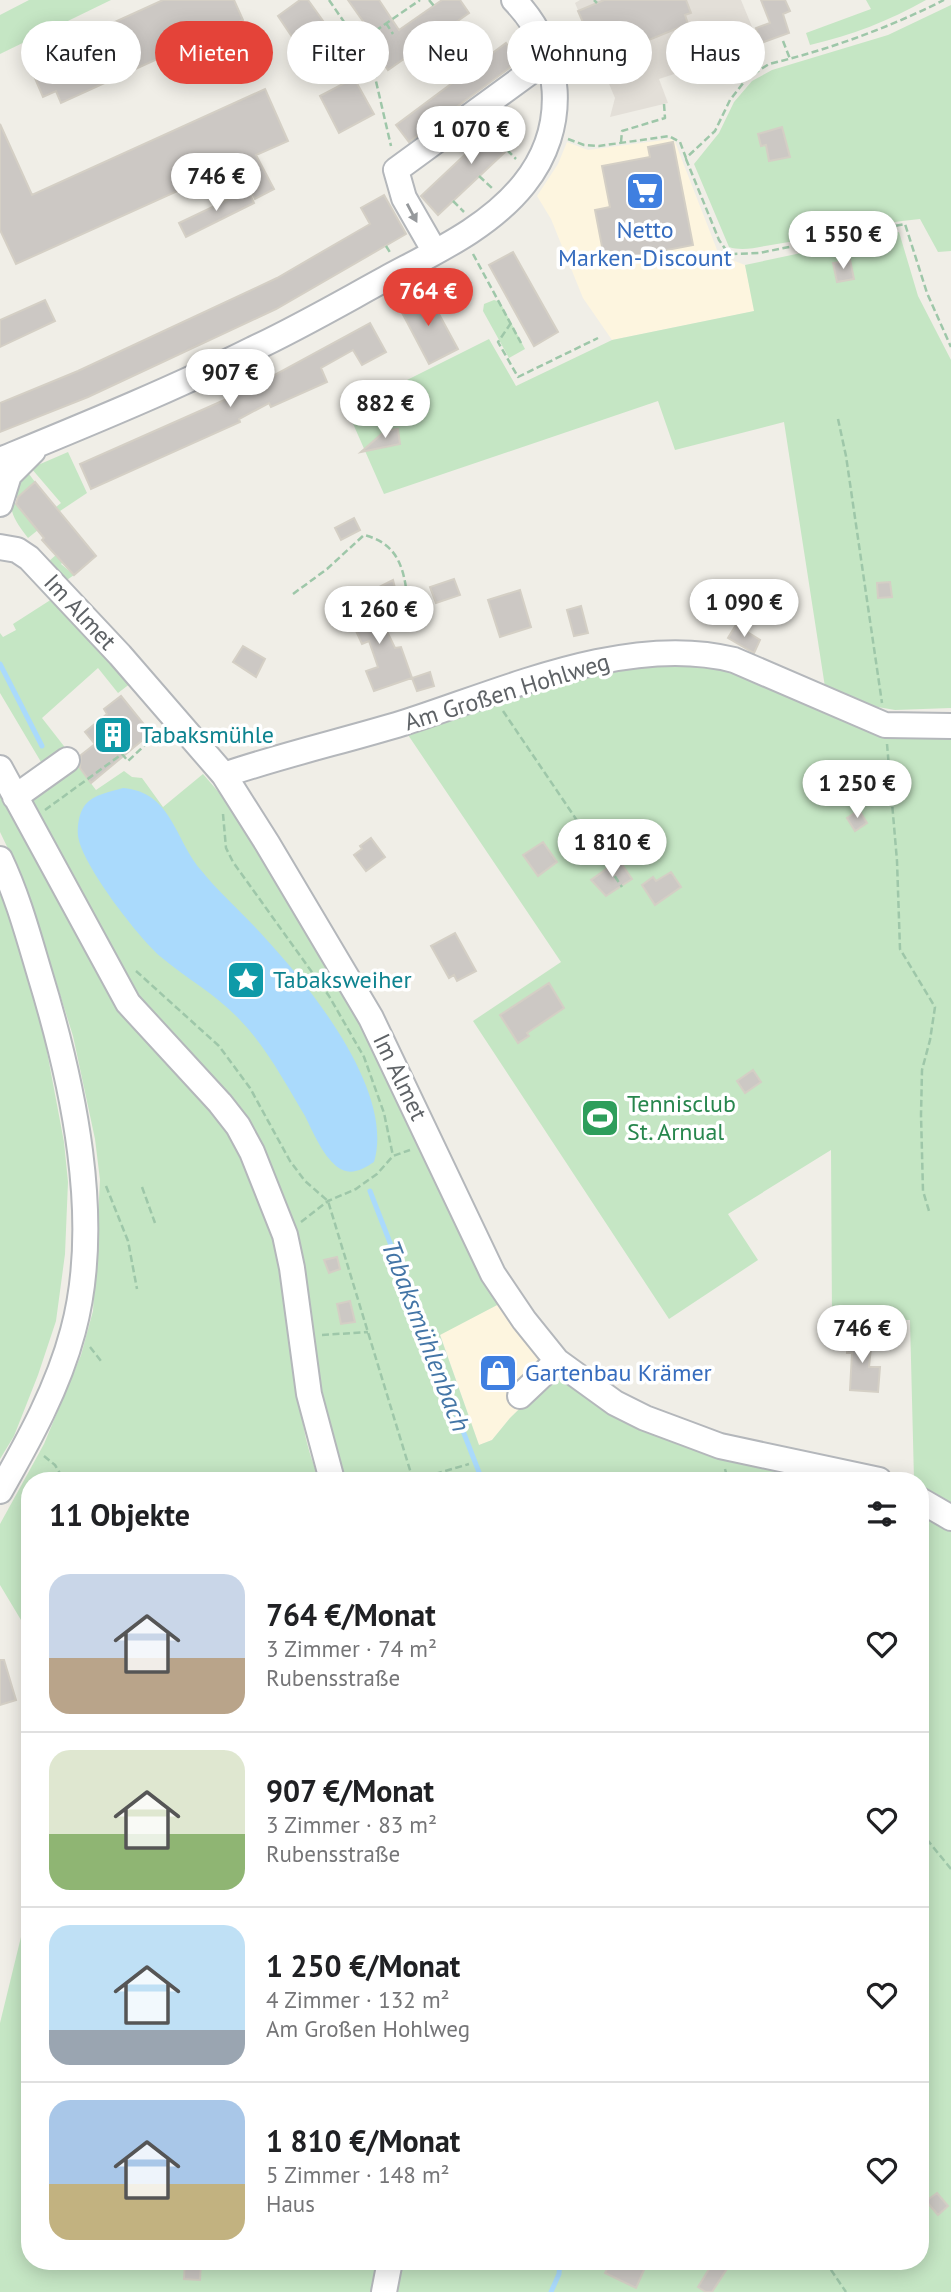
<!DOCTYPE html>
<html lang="de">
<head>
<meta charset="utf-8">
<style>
  body { margin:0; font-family:"PT Sans",sans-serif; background:#f6f6f6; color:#202124; height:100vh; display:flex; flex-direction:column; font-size:26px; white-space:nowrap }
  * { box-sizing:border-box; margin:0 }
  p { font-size:23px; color:#757577 }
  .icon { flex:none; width:38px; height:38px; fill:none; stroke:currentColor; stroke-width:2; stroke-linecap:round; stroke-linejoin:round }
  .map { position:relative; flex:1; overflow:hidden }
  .details { position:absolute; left:21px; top:1472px; width:908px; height:798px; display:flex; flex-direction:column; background:#fff; border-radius:28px; box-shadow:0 4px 18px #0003 }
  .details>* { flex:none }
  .hud { position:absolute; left:21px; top:21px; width:910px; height:63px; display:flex; gap:14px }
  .price { position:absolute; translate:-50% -60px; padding:0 16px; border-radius:24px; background:#fff; color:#222; font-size:23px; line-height:46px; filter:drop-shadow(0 2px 4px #0008) }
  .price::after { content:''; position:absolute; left:50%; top:42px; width:21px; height:16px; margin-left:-10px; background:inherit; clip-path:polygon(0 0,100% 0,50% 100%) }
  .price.on { background:#e44339; color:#fff }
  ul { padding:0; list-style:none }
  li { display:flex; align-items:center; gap:21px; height:175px; padding:0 28px }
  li+li { border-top:2px solid #e0e0e0 }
  li span { display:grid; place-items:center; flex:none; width:196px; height:140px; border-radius:21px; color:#555 }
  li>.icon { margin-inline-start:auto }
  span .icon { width:84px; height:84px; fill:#fffc; stroke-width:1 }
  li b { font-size:30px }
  h2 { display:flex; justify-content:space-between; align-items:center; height:84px; padding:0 28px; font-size:30px }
  .tag { padding:0 24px; border-radius:32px; background:#fff; box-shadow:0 4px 18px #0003; font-size:24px; line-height:63px }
  .tag.on { background:#e44339; color:#fff }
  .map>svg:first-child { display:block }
  .commercial { fill:#fdf5df }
  .education { fill:#e3dfd8 }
  .green { fill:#c5e6c4 }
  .water { fill:#aadafc }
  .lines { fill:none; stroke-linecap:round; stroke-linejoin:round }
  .stream { stroke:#aadafc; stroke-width:5 }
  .building { fill:#ccc8c4; stroke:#d4cfc5; stroke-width:2 }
  .minor-casing { stroke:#b4b7bb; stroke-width:28 }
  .path { stroke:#9ec7a9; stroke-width:2.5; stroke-dasharray:7 3.5; stroke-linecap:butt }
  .minor { stroke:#fff; stroke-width:24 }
  .oneway { fill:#96999c }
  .labels { text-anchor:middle; stroke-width:7; stroke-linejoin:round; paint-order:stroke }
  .shop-label { font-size:24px; fill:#366cbe; stroke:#fff }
  .street-label { font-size:24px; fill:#5e6266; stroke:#fff }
  .culture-label { font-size:24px; fill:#0d838f; stroke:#fff; text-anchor:start }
  .leisure-label { font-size:24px; fill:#27864d; stroke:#fff; text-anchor:start }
  .water-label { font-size:26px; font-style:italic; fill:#4375a6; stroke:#fff }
</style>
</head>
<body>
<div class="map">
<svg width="951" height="2292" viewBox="0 0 951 2292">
  <rect width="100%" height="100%" fill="#f0eee7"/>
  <path class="commercial" d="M 671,139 L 675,142 L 719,255 L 745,265 L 755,311 L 612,340 L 583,298 L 551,219 L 537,196 L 558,164 L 567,142 L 588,150 Z
    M 501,1303 L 554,1375 L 510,1418 L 492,1440 L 479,1445 L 440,1334 Z"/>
  <path class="education" d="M 580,0 L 741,0 L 760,46 L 659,79 L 668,103 L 610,117 L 615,98 L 599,60 L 604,58 L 593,32 L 588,34 L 575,3 Z"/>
  <path class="green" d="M 29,0 L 111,0 L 0,54 L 0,15 Z
    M 866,0 L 926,0 C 889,21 852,35 810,45 L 806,33 L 871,9 Z
    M 951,5 L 951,251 L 938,252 L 920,219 C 872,223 825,237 777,244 C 761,246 744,252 729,247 L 694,164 L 719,133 L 734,102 L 752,81 L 772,70 L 888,35 Z
    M 899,232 L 918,296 L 951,360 L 951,708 L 895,710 L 872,706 L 825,687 L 784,422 L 675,450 L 658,401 L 384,494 L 347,410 L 489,339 L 516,386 L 612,340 L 754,311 L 745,265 Z
    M 494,300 L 500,302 L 525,349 L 509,358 L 483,311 L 484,304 Z
    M 68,452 L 87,493 L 60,511 L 56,507 L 61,503 L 31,468 Z
    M 26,470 L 35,482 L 13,501 L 38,530 L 28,538 C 5,509 7,501 26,470 Z
    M 57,554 L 63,562 L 61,564 L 74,575 L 64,582 L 48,562 Z
    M 52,599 L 131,683 L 118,693 L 98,668 L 42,718 L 67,750 L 44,767 L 0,693 L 0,633 L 3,637 L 16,630 L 13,624 Z
    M 685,652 L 873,721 L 951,725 L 951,2292 L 394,2292 L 400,2261 L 920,2261 L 920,1480 L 914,1480 L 910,1320 L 832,1320 L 831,1150 L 728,1214 L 758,1260 L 669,1319 L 473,1021 L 561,962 L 400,723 Z
    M 74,761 L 96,790 L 124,771 L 132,777 L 142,778 L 163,807 L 203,774 L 234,810 L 362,1017 L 501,1303 L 440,1335 L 479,1445 L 492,1440 L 510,1418 L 554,1375 L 630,1420 L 848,1480 L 343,1480 L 336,1459 L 273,1179 L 136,998 L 25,797 Z
    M 0,787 L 212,1110 C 289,1207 281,1321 305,1434 C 308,1450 314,1465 319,1480 L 30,1480 L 30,1635 L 0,1585 L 0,1524 L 44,1444 L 81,1355 L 93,1311 L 100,1180 L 95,1139 L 73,1036 L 26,886 L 0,832 Z
    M 0,890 L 25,962 L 45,1041 L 64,1142 L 68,1182 L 65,1254 L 56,1321 L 38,1375 L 14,1436 L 0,1459 Z
    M 30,1900 L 30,2261 L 378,2261 L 372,2292 L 0,2292 L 0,2023 Z"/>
  <path class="water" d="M 123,788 C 171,792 174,837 200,869 C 220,894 245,915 266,939 C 311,988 395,1092 374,1162 C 362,1170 349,1177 336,1166 C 322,1154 313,1132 305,1116 C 285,1083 267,1048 240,1020 C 217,995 187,979 161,957 C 138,937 82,865 78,836 C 77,826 79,813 85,805 C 94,794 110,792 123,788 Z"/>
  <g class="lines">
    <path class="stream" d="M 0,664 L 42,746
      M 370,1191 L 482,1480
      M 551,2292 L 559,2274 L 560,2261"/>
  </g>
  <path class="building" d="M 163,0 L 234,0 L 243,20 L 61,103 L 56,91 L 43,97 L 34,76 L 47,70 L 40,56 Z
    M 300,0 L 308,0 L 336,39 L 307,59 L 278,16 Z
    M 348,0 L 379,0 L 399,30 L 442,0 L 460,0 L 469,13 L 388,70 L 373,48 L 379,44 Z
    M 604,0 L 686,0 L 691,13 L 685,15 L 688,24 L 605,58 L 593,32 L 588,34 L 578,11 Z
    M 761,0 L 785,0 L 790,11 L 783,14 L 789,33 L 761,43 L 756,28 L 770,23 Z
    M 506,43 L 519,61 L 409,142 L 396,125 Z
    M 354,78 L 374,114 L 339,133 L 320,96 Z
    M 265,89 L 288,141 L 256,155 L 274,189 L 255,199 L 237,164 L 16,264 L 0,230 L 0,124 L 32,195 Z
    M 504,118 L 521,137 L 438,215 L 421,196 Z
    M 782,127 L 790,157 L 769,161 L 766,145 L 761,146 L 758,134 Z
    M 673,142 L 693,245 L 605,262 L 595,210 L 610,207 L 602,166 L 650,157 L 648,147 Z
    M 248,190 L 254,203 L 186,237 L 179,223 Z
    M 384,195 L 406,234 L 276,309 L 88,397 L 0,432 L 0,403 L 78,371 L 277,278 L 370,224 L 361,208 Z
    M 824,213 L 826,226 L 812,229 L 810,216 Z
    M 513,252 L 558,332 L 534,346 L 489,265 Z
    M 850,260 L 854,279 L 837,282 L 833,263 Z
    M 427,292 L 458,349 L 429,364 L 399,307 Z
    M 45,300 L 55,321 L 0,347 L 0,320 Z
    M 370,323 L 386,352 L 362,365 L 353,350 L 321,368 L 327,382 L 271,407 L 269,403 L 239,419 L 240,422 L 91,489 L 80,464 L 247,390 Z
    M 398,429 L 400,444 L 361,452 L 385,431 Z
    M 35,482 L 96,556 L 74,575 L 42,540 L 44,538 L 16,504 L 18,497 Z
    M 354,518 L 360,530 L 341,540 L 335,528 Z
    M 454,579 L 460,595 L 436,603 L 430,587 Z
    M 393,580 L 397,596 L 381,599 L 379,587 Z
    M 890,582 L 892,597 L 878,598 L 877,583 Z
    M 520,590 L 531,627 L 500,637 L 488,600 Z
    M 371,598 L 395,648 L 401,647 L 412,678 L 374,691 L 366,671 L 378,667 L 369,641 L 362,644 L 346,609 Z
    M 581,606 L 588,633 L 574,636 L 567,610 Z
    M 736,625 L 760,640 L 754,653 L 728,638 Z
    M 243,646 L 265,659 L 256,677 L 233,662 Z
    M 430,672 L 434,686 L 417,691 L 412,678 Z
    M 121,696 L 151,733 L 91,783 L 80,768 L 81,755 L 95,744 L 85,732 L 107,714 L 104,709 Z
    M 859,810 L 867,823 L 855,831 L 847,818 Z
    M 371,838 L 385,857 L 366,871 L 354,855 L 362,849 L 360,846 Z
    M 543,842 L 557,862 L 538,876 L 523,855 Z
    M 619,860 L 632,879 L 606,896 L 591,880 Z
    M 671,872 L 681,887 L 655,905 L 642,885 L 653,877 L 656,881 Z
    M 455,933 L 476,971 L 457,981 L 454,975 L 449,978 L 431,946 Z
    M 549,983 L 564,1008 L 527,1033 L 529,1036 L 518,1043 L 500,1015 Z
    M 753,1070 L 761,1082 L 745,1093 L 737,1081 Z
    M 337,1257 L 340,1269 L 329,1273 L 324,1260 Z
    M 350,1301 L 355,1322 L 341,1324 L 337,1304 Z
    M 848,1336 L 872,1338 L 869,1367 L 880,1367 L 878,1392 L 850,1390 L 852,1353 L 847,1353 Z
    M 502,1365 L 507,1377 L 492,1383 L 488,1371 Z
    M 0,1660 L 4,1660 L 16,1700 L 0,1705 Z
    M 937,2193 L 948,2206 L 938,2215 L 926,2201 Z
    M 185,2261 L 201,2261 L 200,2280 L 184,2279 Z
    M 611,2261 L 648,2261 L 636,2288 L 605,2273 Z
    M 714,2261 L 732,2261 L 712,2292 L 706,2292 L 698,2287 Z"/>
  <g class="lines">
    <defs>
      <path id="minor" d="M 435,252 L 404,198 L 396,170 L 548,59
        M 0,460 C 85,425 171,390 253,349 C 298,328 341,303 385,279 C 433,253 489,228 524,184 C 569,128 564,52 514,0
        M 0,504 L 9,475 L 33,451
        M 0,547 L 17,550 L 29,558 L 120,655 L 224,775 L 267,843 L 371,1018 L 493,1274 L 524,1320 L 557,1361 L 615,1403 L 645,1418 L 688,1434 L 720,1446 L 879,1480
        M 0,768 L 128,1003 L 220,1103 L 238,1126 L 252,1152 L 285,1235 L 292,1268 L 309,1394 L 332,1480
        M 224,775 C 282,755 344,741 403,723 C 503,691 628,633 734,660 L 885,725 L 951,726
        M 15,797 L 67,760
        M 0,859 C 18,897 28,935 40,975 C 73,1083 103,1220 73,1331 C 58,1388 29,1440 0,1491
        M 520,1396 L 557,1361
        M 920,1500 L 951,1518
        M 384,2292 L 390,2261"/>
    </defs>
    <use href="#minor" class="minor-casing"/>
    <path class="path" d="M 329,0 L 353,35 L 375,77 L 391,146
      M 429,0 L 434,6
      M 594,0 L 597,3
      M 386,23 L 393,34
      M 783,41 L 790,59
      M 358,43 L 420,0
      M 568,139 L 584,145 L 599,146 L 669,136 L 680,142 L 686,158 L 715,131 L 730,100 L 747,78 L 769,64 C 831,49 888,28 944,0
      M 621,142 L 622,131 L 665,118 L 664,104
      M 507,150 L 516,159
      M 686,159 L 719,240 L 726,250 L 734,254 L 759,253 L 905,224 L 927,293 L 951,347
      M 479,176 L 493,189
      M 453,201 L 464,212
      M 386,246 L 391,254
      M 473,254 L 521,343
      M 511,323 L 498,342 L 518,377 L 598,338
      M 838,419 L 846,456 L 882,703
      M 293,594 L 327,569 L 364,535 C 392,542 402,560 406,588
      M 503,711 L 622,887
      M 887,744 L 897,861 L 900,949 L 935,1007 L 930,1040 L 922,1070 L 921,1115 L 923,1191 L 929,1211
      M 45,810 L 122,754 L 128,761 L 159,732
      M 223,814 L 226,848 L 233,862 L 329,996 L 364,1057 L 384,1113 L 393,1156
      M 136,971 L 219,1046 L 250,1088 L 290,1161 L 305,1181 L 328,1201 L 413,1480
      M 106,1186 L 128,1241 L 137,1289
      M 142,1187 L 155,1223
      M 301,1222 L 328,1201 L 356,1189 L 367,1181 L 377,1174 L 393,1156 L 410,1150
      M 322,1335 L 368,1332
      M 90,1347 L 101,1361
      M 44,1456 L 55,1465 L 64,1480
      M 725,1469 L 728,1480
      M 415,1480 L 469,1464
      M 920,1831 L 951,1869
      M 825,2261 L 846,2292
      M 258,2266 L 260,2261"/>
    <use href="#minor" class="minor"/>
  </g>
  <defs><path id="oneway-solid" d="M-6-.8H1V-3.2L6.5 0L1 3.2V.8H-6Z" transform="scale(1.75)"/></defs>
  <use class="oneway" href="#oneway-solid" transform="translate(412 213) rotate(62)"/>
  <defs>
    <symbol id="supermarket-square" viewBox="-11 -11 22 22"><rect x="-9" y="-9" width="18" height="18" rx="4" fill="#3f7fe0" stroke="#fff"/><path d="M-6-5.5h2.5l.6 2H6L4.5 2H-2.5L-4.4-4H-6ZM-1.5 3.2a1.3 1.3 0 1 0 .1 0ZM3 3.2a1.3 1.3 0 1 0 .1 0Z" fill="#fff"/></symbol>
    <symbol id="building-square" viewBox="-11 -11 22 22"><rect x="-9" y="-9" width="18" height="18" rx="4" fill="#0f9aa8" stroke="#fff"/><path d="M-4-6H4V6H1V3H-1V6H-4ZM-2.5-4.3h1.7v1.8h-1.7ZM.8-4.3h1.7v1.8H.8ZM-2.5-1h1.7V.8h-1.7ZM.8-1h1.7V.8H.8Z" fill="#fff"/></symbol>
    <symbol id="sight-square" viewBox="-11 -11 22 22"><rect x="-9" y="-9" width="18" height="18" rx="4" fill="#0f9aa8" stroke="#fff"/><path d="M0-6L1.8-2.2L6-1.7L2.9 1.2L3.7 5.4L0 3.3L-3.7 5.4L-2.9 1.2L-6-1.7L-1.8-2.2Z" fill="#fff"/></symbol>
    <symbol id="stadium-square" viewBox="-11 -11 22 22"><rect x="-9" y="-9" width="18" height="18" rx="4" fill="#2e9e5b" stroke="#fff"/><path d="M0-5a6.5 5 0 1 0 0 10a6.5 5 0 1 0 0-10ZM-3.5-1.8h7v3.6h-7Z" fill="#fff"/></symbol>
    <symbol id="shop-square" viewBox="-11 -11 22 22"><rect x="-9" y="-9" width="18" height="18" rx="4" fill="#3f7fe0" stroke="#fff"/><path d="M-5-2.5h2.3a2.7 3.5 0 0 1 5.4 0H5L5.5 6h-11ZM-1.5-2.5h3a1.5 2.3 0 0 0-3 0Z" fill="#fff"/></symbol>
  </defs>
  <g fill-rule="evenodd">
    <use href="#supermarket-square" x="623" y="169" width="44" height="44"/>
    <use href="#building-square" x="91" y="713" width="44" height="44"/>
    <use href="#sight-square" x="224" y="958" width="44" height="44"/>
    <use href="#stadium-square" x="578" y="1096" width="44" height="44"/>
    <use href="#shop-square" x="476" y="1351" width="44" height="44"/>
  </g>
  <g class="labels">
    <g class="shop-label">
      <text x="645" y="238">Netto<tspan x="645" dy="28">Marken-Discount</tspan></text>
      <text x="525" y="1381" text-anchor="start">Gartenbau Krämer</text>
    </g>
    <g class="street-label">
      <text transform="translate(80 612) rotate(47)" y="8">Im Almet</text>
      <text transform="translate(507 692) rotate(-17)" y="8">Am Großen Hohlweg</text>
      <text transform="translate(400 1077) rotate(64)" y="8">Im Almet</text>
    </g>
    <g class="culture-label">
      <text x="140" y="743">Tabaksmühle</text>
      <text x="273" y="988">Tabaksweiher</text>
    </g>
    <g class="leisure-label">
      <text x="627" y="1112">Tennisclub<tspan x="627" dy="28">St. Arnual</tspan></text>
    </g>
    <g class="water-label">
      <text transform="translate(426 1336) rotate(69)" y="9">Tabaksmühlenbach</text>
    </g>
  </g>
</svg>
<b class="price" style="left:471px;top:166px">1 070 €</b>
<b class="price" style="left:216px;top:213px">746 €</b>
<b class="price" style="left:843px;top:271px">1 550 €</b>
<b class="price on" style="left:428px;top:328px">764 €</b>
<b class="price" style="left:230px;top:409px">907 €</b>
<b class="price" style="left:385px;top:440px">882 €</b>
<b class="price" style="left:744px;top:639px">1 090 €</b>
<b class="price" style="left:379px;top:646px">1 260 €</b>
<b class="price" style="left:857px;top:820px">1 250 €</b>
<b class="price" style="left:612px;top:879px">1 810 €</b>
<b class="price" style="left:862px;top:1365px">746 €</b>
<div class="hud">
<a class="tag">Kaufen</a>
<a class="tag on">Mieten</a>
<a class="tag">Filter</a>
<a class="tag">Neu</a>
<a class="tag">Wohnung</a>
<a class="tag">Haus</a>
</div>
<section class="details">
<h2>11 Objekte<svg class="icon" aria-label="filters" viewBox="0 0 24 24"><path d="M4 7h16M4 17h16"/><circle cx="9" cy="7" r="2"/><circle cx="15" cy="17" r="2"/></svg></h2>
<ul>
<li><span style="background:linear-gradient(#c9d6e8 60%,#b9a48a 0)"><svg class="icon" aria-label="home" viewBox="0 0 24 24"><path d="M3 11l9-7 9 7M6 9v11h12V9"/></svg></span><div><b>764 €/Monat</b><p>3 Zimmer · 74 m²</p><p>Rubensstraße</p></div><svg class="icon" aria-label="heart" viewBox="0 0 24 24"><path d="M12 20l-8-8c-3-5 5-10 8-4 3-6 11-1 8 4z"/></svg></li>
<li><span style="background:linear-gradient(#dfe7d0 60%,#8fb573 0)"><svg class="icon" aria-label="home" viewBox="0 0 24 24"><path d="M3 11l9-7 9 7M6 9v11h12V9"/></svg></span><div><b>907 €/Monat</b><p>3 Zimmer · 83 m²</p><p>Rubensstraße</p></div><svg class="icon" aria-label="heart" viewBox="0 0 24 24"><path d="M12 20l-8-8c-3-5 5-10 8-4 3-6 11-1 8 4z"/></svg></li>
<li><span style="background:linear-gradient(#bfe0f5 75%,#9aa5b1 0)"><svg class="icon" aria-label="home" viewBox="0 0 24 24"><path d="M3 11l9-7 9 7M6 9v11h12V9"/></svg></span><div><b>1 250 €/Monat</b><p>4 Zimmer · 132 m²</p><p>Am Großen Hohlweg</p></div><svg class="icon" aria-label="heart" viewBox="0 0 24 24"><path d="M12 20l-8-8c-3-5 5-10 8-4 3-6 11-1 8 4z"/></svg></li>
<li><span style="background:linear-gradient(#a9c7e8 60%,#c2b280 0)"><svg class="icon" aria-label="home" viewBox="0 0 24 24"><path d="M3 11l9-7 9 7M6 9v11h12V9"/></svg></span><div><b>1 810 €/Monat</b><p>5 Zimmer · 148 m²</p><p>Haus</p></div><svg class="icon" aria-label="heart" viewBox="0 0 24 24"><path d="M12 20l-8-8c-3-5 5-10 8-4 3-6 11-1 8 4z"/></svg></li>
</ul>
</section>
</div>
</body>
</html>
